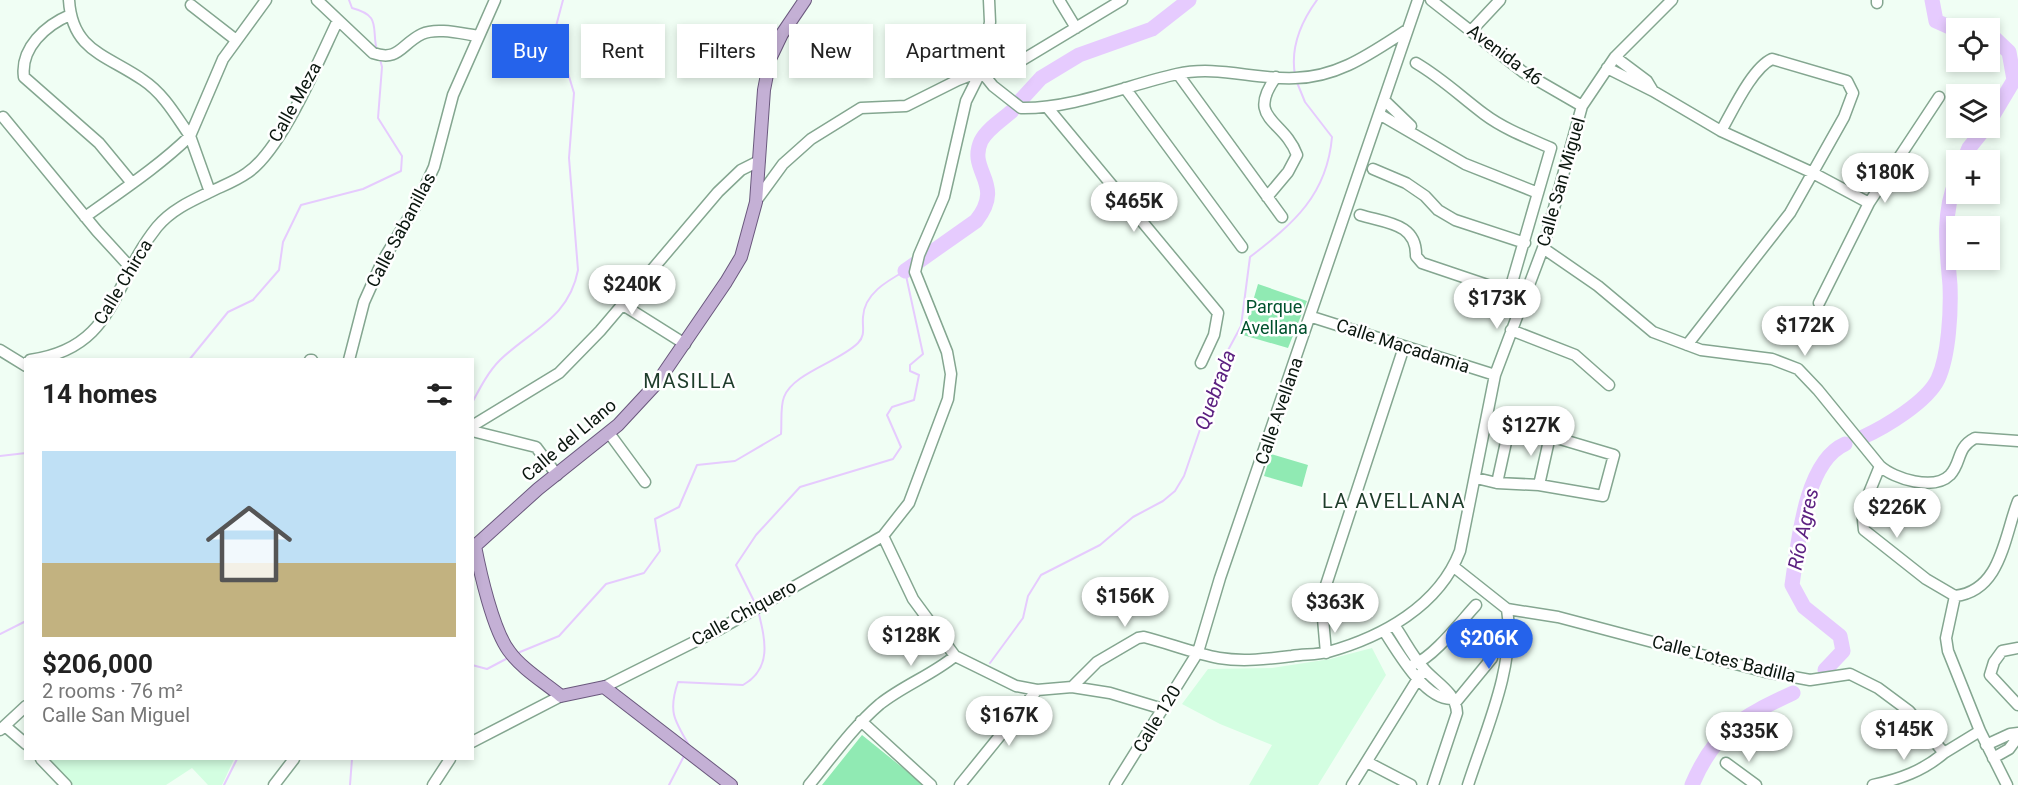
<!DOCTYPE html>
<html lang="en">
<head>
<meta charset="utf-8">
<style>
  body { margin:0; font-family:Roboto,sans-serif; background:#f2f2f2; color:#222; height:100vh; display:flex; flex-direction:column; font-size:22px; white-space:nowrap }
  * { box-sizing:border-box; margin:0 }
  p { font-size:20px; color:#767676 }
  .icon { flex:none; width:33px; height:33px; fill:none; stroke:currentColor; stroke-width:2; stroke-linecap:round; stroke-linejoin:round }
  .map { position:relative; flex:1; overflow:hidden }
  .side { position:absolute; left:24px; top:358px; width:450px; height:402px; display:flex; flex-direction:column; background:#fff; border-radius:0px; box-shadow:0 3px 9px #0003 }
  .side>* { flex:none }
  .guide { position:absolute; left:492px; top:24px; width:570px; height:54px; display:flex; gap:12px }
  .fabs { position:absolute; left:1946px; top:18px; display:grid; gap:12px }
  .fabs a { display:grid; place-items:center; width:54px; height:54px; border-radius:0px; background:#fff; box-shadow:0 3px 9px #0003; font-size:30px }
  .price { position:absolute; translate:-50% -51px; padding:0 14px; border-radius:21px; background:#fff; color:#222; font-size:20px; line-height:39px; filter:drop-shadow(0 2px 3px #0008) }
  .price::after { content:''; position:absolute; left:50%; top:36px; width:18px; height:14px; margin-left:-9px; background:inherit; clip-path:polygon(0 0,100% 0,50% 100%) }
  .price.selected { background:#2563eb; color:#fff }
  ul { padding:0; list-style:none }
  li { display:grid; align-content:center; gap:12px; height:318px; padding:0 18px }
  li+li { border-top:2px solid #e0e0e0 }
  li span { display:grid; place-items:center; height:186px; border-radius:0px; color:#555 }
  li>.icon { margin-inline-start:auto }
  span .icon { width:108px; height:108px; fill:#fffc; stroke-width:1 }
  li b { font-size:26px }
  h2 { display:flex; justify-content:space-between; align-items:center; height:72px; padding:0 18px; font-size:26px }
  .pill { padding:0 21px; border-radius:0px; background:#fff; box-shadow:0 3px 9px #0003; font-size:21px; line-height:54px }
  .pill.selected { background:#2563eb; color:#fff }
  .map>svg:first-child { display:block }
  .built { fill:#d3fee1 }
  .green { fill:#90eab3 }
  .lines { fill:none; stroke-linecap:round; stroke-linejoin:round }
  .stream { stroke:#e6cbfe; stroke-width:2 }
  .river { stroke:#e6cbfe; stroke-width:15 }
  .minor-casing { stroke:#84a690; stroke-width:13 }
  .major-casing { stroke:#6a587d; stroke-width:14 }
  .minor { stroke:#fff; stroke-width:10 }
  .major { stroke:#c4b0d5; stroke-width:12 }
  .labels { text-anchor:middle; stroke-width:5; stroke-linejoin:round; paint-order:stroke }
  .street-label { font-size:18px; fill:#0a160e; stroke:#fff }
  .park-label { font-size:18px; fill:#00512d; stroke:#fff }
  .neighbourhood-label { font-size:20px; letter-spacing:1.5px; fill:#1f3d2b; stroke:#fff }
  .water-label { font-size:20px; font-style:italic; fill:#5c2181; stroke:#fff }
</style>
</head>
<body>
<div class="map">
<svg width="2018" height="785" viewBox="0 0 2018 785">
  <rect width="100%" height="100%" fill="#f0fef4"/>
  <path class="built" d="M 1372,648 L 1386,675 L 1318,785 L 1249,785 L 1272,745 L 1220,724 L 1182,704 L 1208,669 L 1272,668 L 1330,659 Z
    M 48,759 L 234,759 L 222,785 L 208,785 L 192,768 L 166,785 L 73,785 Z"/>
  <path class="green" d="M 1258,284 L 1307,301 L 1288,348 L 1243,335 Z
    M 1271,454 L 1308,465 L 1302,487 L 1264,476 Z
    M 862,735 L 924,785 L 822,785 Z"/>
  <g class="lines">
    <path class="stream" d="M 349,0 L 352,8 C 382,16 371,27 377,51
      M 1295,75 C 1290,47 1301,22 1317,0
      M 189,360 L 228,312 L 253,300 L 279,270 L 283,242 L 301,205 L 363,189 L 401,171 L 402,156 L 378,118 L 382,67 L 380,59
      M 472,403 C 480,388 488,372 500,360 C 531,330 569,318 578,270 L 569,158 L 574,93 L 555,30 L 563,0
      M 0,456 L 26,453
      M 0,634 L 26,621
      M 520,652 L 559,636 L 606,584 L 644,573 L 660,551 L 655,519 L 679,507 L 697,465 L 735,461 L 781,434 C 782,422 780,407 784,397 C 793,373 839,362 858,343 C 866,335 862,327 863,317 C 864,294 887,281 905,271 L 923,354 L 910,365 L 910,371 L 919,375 L 914,400 L 892,407 L 887,415 L 901,447 L 893,459 L 800,487 L 756,535 L 736,565 L 756,605
      M 990,663 L 1023,618 L 1028,596 L 1041,575 L 1100,545 L 1133,517 L 1163,501 L 1175,491 L 1184,476 L 1226,354 L 1241,326 L 1250,257 C 1294,223 1327,195 1332,137 L 1305,102 L 1296,80
      M 472,665 L 487,669 L 506,659
      M 689,745 C 674,720 668,711 678,682 L 743,685 C 773,668 765,639 758,610
      M 224,785 L 237,759
      M 350,785 L 352,759
      M 669,785 L 684,756"/>
    <path class="river" d="M 1932,0 L 1936,21 L 1956,30
      M 1989,33 L 2009,52 L 2014,80 L 1989,122
      M 1019,102 L 1041,78 L 1079,55 L 1152,29 L 1189,0
      M 1964,160 L 1969,148 L 1985,128
      M 905,271 L 976,221 C 1006,183 967,172 981,141 C 987,129 1002,120 1012,111
      M 1863,437 C 1885,427 1927,402 1938,379 C 1949,355 1951,311 1950,285 C 1947,250 1942,214 1956,181
      M 1825,670 L 1843,651 L 1840,636 L 1804,607 L 1792,585 C 1798,546 1804,462 1845,444
      M 1692,785 C 1715,730 1742,717 1793,693"/>
    <defs>
      <path id="minor" d="M 69,0 C 72,51 107,55 143,80 C 164,94 176,116 190,136 C 158,167 121,191 85,217
        M 317,0 L 373,53 C 399,62 401,44 422,34 C 437,27 463,34 479,36
        M 1059,0 L 1076,28
        M 1431,0 L 1523,72 L 1582,106
        M 1877,0 L 1877,3
        M 191,5 L 236,40
        M 70,15 C 46,25 20,48 24,77 L 99,143 L 132,183
        M 1471,31 L 1500,0
        M 1615,57 L 1647,81 L 1653,91
        M 1607,68 L 1653,91 L 1721,131 L 1811,172 L 1869,203
        M 981,71 L 993,86 L 1021,108 C 1072,109 1128,85 1177,74 C 1217,65 1255,80 1295,78 C 1339,77 1371,53 1407,30
        M 1178,74 L 1282,217
        M 1125,88 L 1242,247
        M 1384,100 L 1411,126
        M 1047,107 L 1218,313 L 1214,335 L 1201,363
        M 1379,114 L 1465,164 L 1538,193
        M 3,117 L 97,231 L 130,267
        M 1373,169 L 1406,183 L 1425,196 L 1438,210 L 1455,220 L 1525,243
        M 210,192 C 222,186 236,181 247,173 C 282,150 319,59 338,20
        M 1267,197 L 1288,172 L 1297,155 C 1284,119 1245,120 1276,77
        M 756,201 L 783,164 L 811,139 L 861,108 L 906,106 L 958,80 L 981,71 L 1019,62 L 1122,0
        M 1360,215 C 1386,223 1417,223 1416,256 L 1422,263 L 1502,290 L 1511,286 L 1551,148 C 1528,138 1504,129 1484,114 C 1460,96 1443,79 1416,63
        M 1543,248 L 1598,286 L 1653,332 L 1701,350 L 1772,359 L 1798,369 L 1818,390 L 1880,466 C 1894,479 1934,491 1950,475 C 1962,462 1956,448 1975,438 L 2018,441
        M 1819,303 L 1869,203 L 1939,97
        M 623,305 L 685,344
        M 1312,317 L 1495,375
        M 1511,330 L 1575,355 L 1609,385
        M 1687,345 L 1790,213 L 1844,117 L 1853,93 L 1847,81 L 1772,59 C 1752,68 1732,112 1721,131
        M 0,350 L 26,366
        M 30,360 C 116,348 111,284 157,227 C 171,210 191,201 210,192 L 190,136 L 223,59 L 266,0
        M 310,360 L 312,360
        M 349,360 L 364,302 L 382,262 L 418,202 L 434,167 L 453,95 L 495,0
        M 472,426 L 559,373 L 600,331 L 718,192 L 741,170 L 759,161
        M 472,431 L 536,447 L 557,475
        M 609,433 L 645,482
        M 1880,466 L 1862,510 L 1864,530 L 1926,579 L 1955,596
        M 1476,478 L 1497,483 L 1539,485 L 1603,496 L 1614,455 L 1520,427 L 1508,433 L 1497,483
        M 1539,485 L 1550,436
        M 1454,567 L 1507,609 C 1516,665 1485,732 1468,785
        M 1955,596 L 1946,638 L 1948,651 L 1980,731 L 2007,785
        M 1955,596 C 2001,591 2004,537 2018,501
        M 1507,609 L 1558,617 L 1766,672 L 1810,680 L 1850,674 L 1878,688 L 1909,711 L 1944,753 L 1980,731
        M 1394,625 C 1404,639 1412,656 1424,669 C 1436,683 1456,692 1457,713 L 1433,785
        M 1384,631 C 1398,652 1424,699 1451,699
        M 2018,648 L 2002,651 L 1994,662 L 1990,675 L 2018,705
        M 1326,653 L 1322,607 L 1325,588 L 1404,347
        M 955,656 L 1016,686 L 1037,690 L 1072,687 L 1110,693 L 1163,709
        M 1414,664 C 1433,658 1462,620 1476,605
        M 604,687 L 718,630 L 883,536 L 909,503 L 948,399 L 951,374 L 947,352 L 915,272 L 919,255 L 944,197 L 966,101 L 981,71 L 990,22 L 989,0
        M 1072,687 L 1097,662 L 1138,638 L 1144,637 C 1168,643 1196,654 1219,658 C 1243,662 1268,659 1292,656 C 1303,654 1316,655 1328,652 C 1382,637 1439,606 1460,551 L 1495,375 L 1543,248 L 1582,106 L 1615,57 L 1672,0
        M 1455,703 L 1492,658
        M 861,721 L 931,785
        M 5,726 L 26,744
        M 0,730 L 26,706
        M 472,742 L 561,696
        M 1986,745 L 2010,734 L 2018,733
        M 1993,758 L 2009,749 L 2018,737
        M 41,759 L 66,785
        M 1367,762 L 1411,785
        M 1726,763 L 1756,785
        M 274,785 L 294,759
        M 433,785 L 450,759
        M 809,785 C 832,757 853,727 880,704 C 904,685 932,675 955,656 L 913,599 L 883,536
        M 960,785 L 1037,690
        M 1115,785 L 1198,652 L 1220,578 L 1418,0
        M 1352,785 L 1424,669
        M 1873,785 C 1900,779 1923,771 1944,753"/>
      <path id="major" d="M 731,785 L 604,687 L 561,696 C 544,682 522,669 509,651 C 493,630 480,572 475,546 L 538,489 L 618,425 L 657,383 L 726,282 L 741,257 L 756,202 L 764,90 L 770,59 L 782,34 L 805,0"/>
    </defs>
    <use href="#minor" class="minor-casing"/>
    <use href="#major" class="major-casing"/>
    <use href="#minor" class="minor"/>
    <use href="#major" class="major"/>
  </g>
  <g class="labels">
    <g class="street-label">
      <text transform="translate(1505 55) rotate(37)" y="6">Avenida 46</text>
      <text transform="translate(295 102) rotate(-61)" y="6">Calle Meza</text>
      <text transform="translate(1561 182) rotate(-74)" y="6">Calle San Miguel</text>
      <text transform="translate(401 230) rotate(-62)" y="6">Calle Sabanillas</text>
      <text transform="translate(123 282) rotate(-59)" y="6">Calle Chirca</text>
      <text transform="translate(1403 346) rotate(18)" y="6">Calle Macadamia</text>
      <text transform="translate(1279 411) rotate(-71)" y="6">Calle Avellana</text>
      <text transform="translate(569 440) rotate(-40)" y="6">Calle del Llano</text>
      <text transform="translate(744 613) rotate(-29)" y="6">Calle Chiquero</text>
      <text transform="translate(1724 659) rotate(14)" y="6">Calle Lotes Badilla</text>
      <text transform="translate(1157 719) rotate(-59)" y="6">Calle 120</text>
    </g>
    <g class="park-label">
      <text x="1274" y="313">Parque<tspan x="1274" dy="21">Avellana</tspan></text>
    </g>
    <g class="neighbourhood-label">
      <text x="690" y="388">MASILLA</text>
      <text x="1394" y="508">LA AVELLANA</text>
    </g>
    <g class="water-label">
      <text transform="translate(1215 390) rotate(-70)" y="7">Quebrada</text>
      <text transform="translate(1803 529) rotate(-78)" y="7">Río Agres</text>
    </g>
  </g>
</svg>
<div class="fabs">
<a><svg class="icon" aria-label="locate" viewBox="0 0 24 24"><circle cx="12" cy="12" r="6"/><path d="M12 2v4M12 18v4M2 12h4M18 12h4"/></svg></a>
<a><svg class="icon" aria-label="layers" viewBox="0 0 24 24"><path d="M12 4l9 5-9 5-9-5zM3 14l9 5 9-5"/></svg></a>
<a>+</a>
<a>−</a>
</div>
<b class="price" style="left:1885px;top:204px">$180K</b>
<b class="price" style="left:1134px;top:233px">$465K</b>
<b class="price" style="left:632px;top:316px">$240K</b>
<b class="price" style="left:1497px;top:330px">$173K</b>
<b class="price" style="left:1805px;top:357px">$172K</b>
<b class="price" style="left:1531px;top:457px">$127K</b>
<b class="price" style="left:1897px;top:539px">$226K</b>
<b class="price" style="left:1125px;top:628px">$156K</b>
<b class="price" style="left:1335px;top:634px">$363K</b>
<b class="price" style="left:911px;top:667px">$128K</b>
<b class="price selected" style="left:1489px;top:670px">$206K</b>
<b class="price" style="left:1009px;top:747px">$167K</b>
<b class="price" style="left:1904px;top:761px">$145K</b>
<b class="price" style="left:1749px;top:763px">$335K</b>
<div class="guide">
<a class="pill selected">Buy</a>
<a class="pill">Rent</a>
<a class="pill">Filters</a>
<a class="pill">New</a>
<a class="pill">Apartment</a>
</div>
<section class="side">
<h2>14 homes<svg class="icon" aria-label="filters" viewBox="0 0 24 24"><path d="M4 7h16M4 17h16"/><circle cx="9" cy="7" r="2"/><circle cx="15" cy="17" r="2"/></svg></h2>
<ul>
<li><span style="background:linear-gradient(#bfe0f5 60%,#c2b280 0)"><svg class="icon" aria-label="home" viewBox="0 0 24 24"><path d="M3 11l9-7 9 7M6 9v11h12V9"/></svg></span><div><b>$206,000</b><p>2 rooms · 76 m²</p><p>Calle San Miguel</p></div></li>
</ul>
</section>
</div>
</body>
</html>
